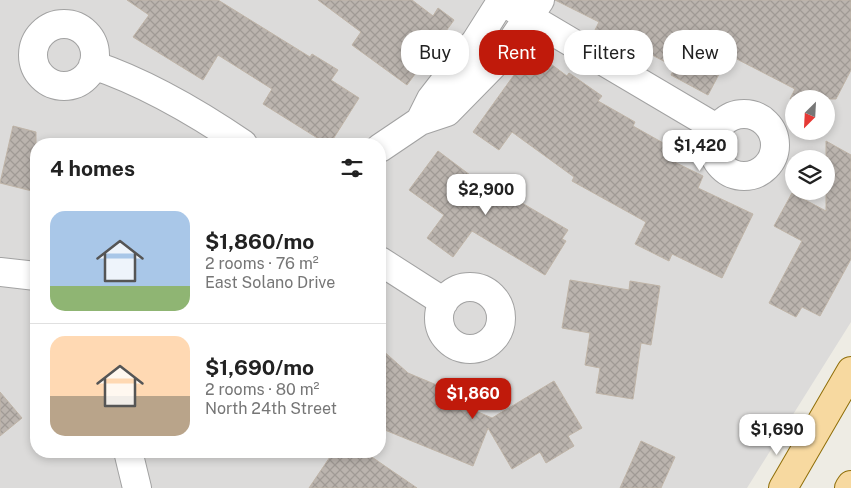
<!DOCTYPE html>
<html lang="en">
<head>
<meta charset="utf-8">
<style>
  body { margin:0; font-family:"Public Sans",sans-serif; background:#f6f6f6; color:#222; height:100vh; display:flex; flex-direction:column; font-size:19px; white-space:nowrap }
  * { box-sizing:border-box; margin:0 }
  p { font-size:16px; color:#767676 }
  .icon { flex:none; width:28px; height:28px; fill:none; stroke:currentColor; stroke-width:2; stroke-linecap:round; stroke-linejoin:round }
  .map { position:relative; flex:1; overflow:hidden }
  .details { position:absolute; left:30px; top:138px; width:356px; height:320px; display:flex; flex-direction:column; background:#fff; border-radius:20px; box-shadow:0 2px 8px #0003 }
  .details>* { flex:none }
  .hud { position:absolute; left:401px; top:30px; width:374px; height:45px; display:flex; gap:10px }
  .needle { width:32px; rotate:204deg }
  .controls { position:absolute; left:785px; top:90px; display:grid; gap:10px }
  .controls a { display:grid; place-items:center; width:50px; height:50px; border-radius:50%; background:#fff; box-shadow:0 2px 8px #0003; font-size:25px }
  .price { position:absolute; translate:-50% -42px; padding:0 11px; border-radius:10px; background:#fff; color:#222; font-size:16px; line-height:32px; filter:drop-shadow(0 1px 2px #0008) }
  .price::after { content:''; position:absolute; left:50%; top:30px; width:15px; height:11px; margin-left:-8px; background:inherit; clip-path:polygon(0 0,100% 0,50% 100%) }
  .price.active { background:#c01a0b; color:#fff }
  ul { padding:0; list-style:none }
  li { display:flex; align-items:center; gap:15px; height:125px; padding:0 20px }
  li+li { border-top:1px solid #e0e0e0 }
  li span { display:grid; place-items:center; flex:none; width:140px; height:100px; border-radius:15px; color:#555 }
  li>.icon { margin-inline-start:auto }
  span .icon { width:60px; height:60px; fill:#fffc; stroke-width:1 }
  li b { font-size:21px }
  h2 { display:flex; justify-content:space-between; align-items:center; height:60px; padding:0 20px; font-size:21px }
  .chip { padding:0 18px; border-radius:20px; background:#fff; box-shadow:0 2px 8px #0003; font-size:18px; line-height:45px }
  .chip.active { background:#c01a0b; color:#fff }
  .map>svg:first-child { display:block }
  .residential { fill:#dcdbda; fill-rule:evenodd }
  .building { fill:url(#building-cross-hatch); stroke:#bfb4a7 }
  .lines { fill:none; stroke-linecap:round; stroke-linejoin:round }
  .minor-casing { stroke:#a2a2a2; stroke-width:30 }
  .major-casing { stroke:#8f6e08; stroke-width:30 }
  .minor { stroke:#fff; stroke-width:28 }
  .major { stroke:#f7d9a0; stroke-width:28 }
</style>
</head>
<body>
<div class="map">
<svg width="851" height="488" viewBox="0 0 851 488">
  <defs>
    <pattern id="building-cross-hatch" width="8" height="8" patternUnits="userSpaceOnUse" patternTransform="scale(1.25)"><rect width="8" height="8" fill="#bbb4ae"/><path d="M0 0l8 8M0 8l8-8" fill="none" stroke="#a09a95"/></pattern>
  </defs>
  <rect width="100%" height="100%" fill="#eeece4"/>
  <path class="residential" d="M 0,0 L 851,0 L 851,322 L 747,488 L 0,488 ZM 794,99 L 826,99 L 826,131 L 794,131 ZM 36,144 L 380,144 L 380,451 L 36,451 ZM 794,159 L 826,159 L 826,191 L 794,191 Z"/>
  <path class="building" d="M 127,0 L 218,0 L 310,57 L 312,54 L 338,70 L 331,80 L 359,98 L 330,144 L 327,144 L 263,104 L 272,89 L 218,55 L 203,80 L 133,37 L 149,15 Z
    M 318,0 L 412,0 L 433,16 L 438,8 L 454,20 L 407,85 L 352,45 L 361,32 Z
    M 555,0 L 851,0 L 851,70 L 836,99 L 790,99 L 795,89 L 729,55 L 708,95 L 671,75 L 675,67 L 635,46 L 633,49 L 595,30 L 599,22 Z
    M 532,50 L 567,76 L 569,73 L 602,96 L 598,101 L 635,122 L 633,126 L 672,148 L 666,158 L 703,176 L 698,188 L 753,214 L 722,278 L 672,254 L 669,261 L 635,244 L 646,222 L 572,181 L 574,177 L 512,132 L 499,150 L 473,132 Z
    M 13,126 L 36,132 L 36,192 L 0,183 Z
    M 826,141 L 851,155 L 851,259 L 820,316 L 802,307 L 796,317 L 769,303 L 802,241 L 774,226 L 792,193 L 826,211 Z
    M 438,151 L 506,202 L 510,196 L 568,230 L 562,239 L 566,241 L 545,275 L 472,231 L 453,257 L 427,238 L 444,215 L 409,190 Z
    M 570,280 L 629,290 L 630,281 L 660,286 L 651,345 L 641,343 L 633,399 L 596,393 L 600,368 L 585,365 L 590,333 L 562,328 Z
    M 380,348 L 408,373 L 439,386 L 436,394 L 492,418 L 554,381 L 582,428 L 568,436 L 574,446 L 546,463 L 540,452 L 512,469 L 488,428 L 473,466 L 380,428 Z
    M 0,392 L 22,418 L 0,436 Z
    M 641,441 L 675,457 L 661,488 L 620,488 Z
    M 334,451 L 363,451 L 417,488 L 309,488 Z"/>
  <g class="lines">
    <defs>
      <path id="minor" d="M 500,0 L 718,129
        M33 55a31 31 0 1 1 62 0a31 31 0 1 1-62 0Z
        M 93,65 C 147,83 196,112 243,144
        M713 145a31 31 0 1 1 62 0a31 31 0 1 1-62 0Z
        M 420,121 L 431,99 L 476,41 L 502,0
        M 380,148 L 420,121 L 447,112 L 501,57 L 540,0
        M 380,261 L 444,302
        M 0,272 L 36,276
        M439 318a31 31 0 1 1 62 0a31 31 0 1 1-62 0Z
        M 128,451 L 137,488"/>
      <path id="major" d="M 783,488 L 851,371
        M 849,488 L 851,485"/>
    </defs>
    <use href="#minor" class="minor-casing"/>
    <use href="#major" class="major-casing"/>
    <use href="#minor" class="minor"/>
    <use href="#major" class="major"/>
  </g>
</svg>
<div class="controls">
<a><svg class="needle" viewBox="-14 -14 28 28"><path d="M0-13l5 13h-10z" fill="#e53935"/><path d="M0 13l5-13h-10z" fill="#767676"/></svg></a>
<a><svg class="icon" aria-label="layers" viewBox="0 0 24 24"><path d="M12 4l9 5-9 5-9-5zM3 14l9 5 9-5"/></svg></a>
</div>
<b class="price" style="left:700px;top:172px">$1,420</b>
<b class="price" style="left:486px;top:216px">$2,900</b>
<b class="price active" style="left:473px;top:420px">$1,860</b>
<b class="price" style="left:777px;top:456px">$1,690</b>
<div class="hud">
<a class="chip">Buy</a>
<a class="chip active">Rent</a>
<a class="chip">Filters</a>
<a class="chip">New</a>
</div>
<section class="details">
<h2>4 homes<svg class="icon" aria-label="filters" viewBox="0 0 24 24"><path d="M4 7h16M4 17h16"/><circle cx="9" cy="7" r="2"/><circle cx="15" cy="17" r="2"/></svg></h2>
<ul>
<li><span style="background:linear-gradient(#a9c7e8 75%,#8fb573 0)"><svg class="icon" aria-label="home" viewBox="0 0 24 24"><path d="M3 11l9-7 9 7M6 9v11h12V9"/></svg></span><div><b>$1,860/mo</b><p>2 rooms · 76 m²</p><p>East Solano Drive</p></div></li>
<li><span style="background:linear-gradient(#ffd9b3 60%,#b9a48a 0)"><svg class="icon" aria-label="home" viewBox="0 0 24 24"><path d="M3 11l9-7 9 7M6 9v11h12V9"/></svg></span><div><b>$1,690/mo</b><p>2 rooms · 80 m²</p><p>North 24th Street</p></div></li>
</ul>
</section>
</div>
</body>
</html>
